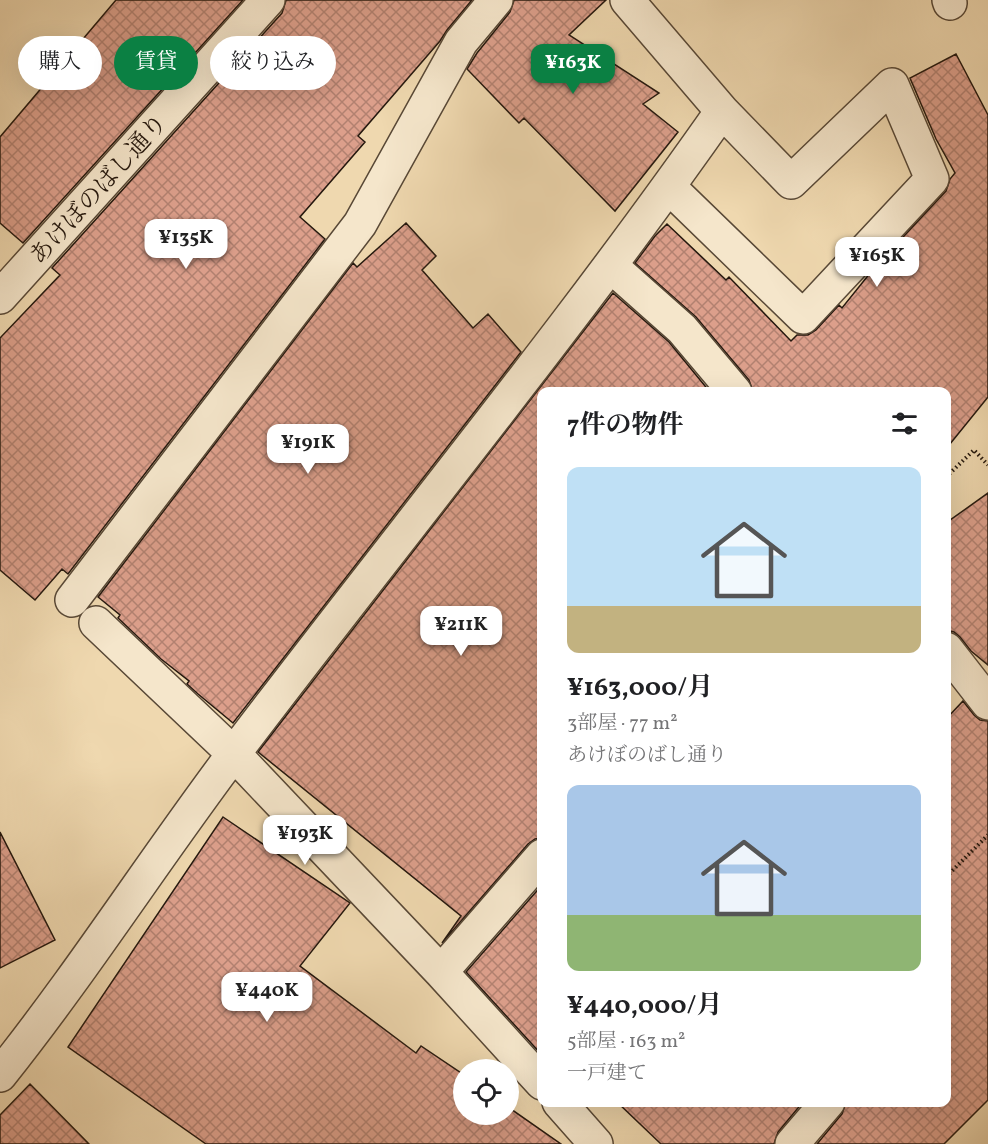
<!DOCTYPE html>
<html lang="ja">
<head>
<meta charset="utf-8">
<style>
  body { margin:0; font-family:Vollkorn,"Noto Serif JP",serif; background:#f6f6f6; color:#202124; height:100vh; display:flex; flex-direction:column; font-size:22px; white-space:nowrap }
  * { box-sizing:border-box; margin:0 }
  p { font-size:20px; color:#757577 }
  .icon { flex:none; width:33px; height:33px; fill:none; stroke:currentColor; stroke-width:2; stroke-linecap:round; stroke-linejoin:round }
  .map { position:relative; flex:1; overflow:hidden }
  .sheet { position:absolute; left:537px; top:387px; width:414px; height:720px; display:flex; flex-direction:column; background:#fff; border-radius:12px; box-shadow:0 6px 24px #0002 }
  .sheet>* { flex:none }
  .banner { position:absolute; left:18px; top:36px; width:429px; height:54px; display:flex; gap:12px }
  .buttons { position:absolute; left:453px; top:1059px; display:grid; gap:12px }
  .buttons a { display:grid; place-items:center; width:66px; height:66px; border-radius:50%; background:#fff; box-shadow:0 6px 24px #0002; font-size:30px }
  .price { position:absolute; translate:-50% -51px; padding:0 14px; border-radius:12px; background:#fff; color:#222; font-size:20px; line-height:39px; filter:drop-shadow(0 2px 3px #0008) }
  .price::after { content:''; position:absolute; left:50%; top:36px; width:18px; height:14px; margin-left:-9px; background:inherit; clip-path:polygon(0 0,100% 0,50% 100%) }
  .price.on { background:#0b8043; color:#fff }
  ul { padding:0; list-style:none }
  li { display:grid; align-content:center; gap:12px; height:318px; padding:0 30px }
  li span { display:grid; place-items:center; height:186px; border-radius:12px; color:#555 }
  li>.icon { margin-inline-start:auto }
  span .icon { width:108px; height:108px; fill:#fffc; stroke-width:1 }
  li b { font-size:26px }
  h2 { display:flex; justify-content:space-between; align-items:center; height:72px; padding:0 30px; font-size:26px }
  .tag { padding:0 21px; border-radius:27px; background:#fff; box-shadow:0 6px 24px #0002; font-size:21px; line-height:54px }
  .tag.on { background:#0b8043; color:#fff }
  .map>svg:first-child { display:block }
  .building { fill:url(#building-cross-hatch); stroke:#25180e; stroke-width:1.5 }
  .lines { fill:none; stroke-linecap:round; stroke-linejoin:round }
  .minor-casing { stroke:#584836; stroke-width:36 }
  .path { stroke:#25180e; stroke-width:4; stroke-dasharray:1.5 3; stroke-linecap:butt }
  .minor { stroke:#f5e6cb; stroke-width:33 }
  .labels { text-anchor:middle; stroke-width:4.5; stroke-linejoin:round; paint-order:stroke }
  .street-label { font-size:24px; fill:#25180e; stroke:#f5e6cb }
</style>
</head>
<body>
<div class="map">
<svg width="988" height="1144" viewBox="0 0 988 1144">
  <defs>
    <pattern id="building-cross-hatch" width="8" height="8" patternUnits="userSpaceOnUse" patternTransform="scale(1.5)"><rect width="8" height="8" fill="#dc9f8b"/><path d="M0 0l8 8M0 8l8-8" fill="none" stroke="#b28170"/></pattern>
  </defs>
  <rect width="100%" height="100%" fill="#efd8af"/>
  <filter id="stains"><feTurbulence type="fractalNoise" baseFrequency=".00333" numOctaves="4"/><feColorMatrix values="0 0 0 0 .2 0 0 0 0 .09 0 0 0 0 .02 0 0 0 .5 -.17"/></filter>
  <radialGradient id="worn" r=".72"><stop offset=".6" stop-color="#630" stop-opacity="0"/><stop offset="1" stop-color="#630" stop-opacity=".3"/></radialGradient>
  <path class="building" d="M 116,0 L 243,0 L 23,243 L 0,223 L 0,137 Z
    M 286,0 L 472,0 L 447,30 L 440,41 L 358,136 L 365,142 L 300,217 L 325,239 L 68,574 L 62,569 L 35,600 L 0,570 L 0,338 L 60,275 L 52,268 L 282,13 Z
    M 514,0 L 606,0 L 569,35 L 659,93 L 643,104 L 678,132 L 615,211 L 524,118 L 519,123 L 467,69 L 477,53 L 510,12 Z
    M 956,54 L 988,115 L 988,397 L 946,449 L 946,392 L 753,392 L 749,380 L 696,317 L 635,263 L 655,236 L 667,224 L 726,280 L 729,277 L 791,341 L 797,335 L 808,335 L 816,330 L 839,305 L 842,308 L 875,267 L 946,191 L 950,179 L 955,173 L 936,139 L 910,78 Z
    M 406,223 L 436,256 L 422,270 L 473,328 L 488,314 L 521,352 L 233,723 L 198,694 L 187,684 L 189,681 L 161,659 L 118,618 L 120,615 L 98,597 L 353,263 L 357,267 Z
    M 613,293 L 669,342 L 710,392 L 542,392 L 542,838 L 535,839 L 528,844 L 442,943 L 461,916 L 258,752 Z
    M 988,493 L 988,665 L 971,651 L 960,637 L 954,632 L 946,630 L 946,523 Z
    M 963,701 L 974,715 L 980,720 L 988,721 L 988,1100 L 944,1144 L 817,1144 L 842,1114 L 846,1102 L 946,1102 L 946,719 Z
    M 223,817 L 350,903 L 300,966 L 416,1053 L 421,1046 L 464,1075 L 464,1114 L 508,1114 L 508,1107 L 561,1144 L 206,1144 L 68,1047 Z
    M 0,832 L 55,940 L 0,968 Z
    M 542,885 L 542,1055 L 466,972 Z
    M 30,1084 L 89,1144 L 0,1144 L 0,1115 Z
    M 617,1102 L 803,1102 L 778,1132 L 774,1144 L 661,1144 Z"/>
  <g class="lines">
    <defs>
      <path id="minor" d="M 949,0 L 950,3
        M 669,187 L 803,317 L 932,179 L 892,85 L 791,182 L 722,111
        M 611,266 L 682,329 L 735,392
        M 0,297 L 268,0
        M 72,600 L 360,224 L 461,42 L 496,0
        M 96,623 L 234,754 L 441,972 L 542,1083
        M 946,649 L 988,703
        M 441,972 L 542,856
        M 0,1075 C 83,971 155,858 235,752 C 397,538 568,331 722,111 L 627,0
        M 559,1102 L 596,1144
        M 792,1144 L 828,1102"/>
    </defs>
    <use href="#minor" class="minor-casing"/>
    <path class="path" d="M 946,477 L 974,450 L 988,465
      M 946,877 L 988,835"/>
    <use href="#minor" class="minor"/>
  </g>
  <g class="labels">
    <g class="street-label">
      <text transform="translate(98 189) rotate(-48)" y="8">あけぼのばし通り</text>
    </g>
  </g>
  <rect width="100%" height="100%" filter="url(#stains)"/>
  <rect width="100%" height="100%" fill="url(#worn)"/>
</svg>
<div class="buttons">
<a><svg class="icon" aria-label="locate" viewBox="0 0 24 24"><circle cx="12" cy="12" r="6"/><path d="M12 2v4M12 18v4M2 12h4M18 12h4"/></svg></a>
</div>
<b class="price on" style="left:573px;top:95px">¥163K</b>
<b class="price" style="left:186px;top:270px">¥135K</b>
<b class="price" style="left:877px;top:288px">¥165K</b>
<b class="price" style="left:308px;top:475px">¥191K</b>
<b class="price" style="left:461px;top:657px">¥211K</b>
<b class="price" style="left:305px;top:866px">¥193K</b>
<b class="price" style="left:267px;top:1023px">¥440K</b>
<div class="banner">
<a class="tag">購入</a>
<a class="tag on">賃貸</a>
<a class="tag">絞り込み</a>
</div>
<section class="sheet">
<h2>7件の物件<svg class="icon" aria-label="filters" viewBox="0 0 24 24"><path d="M4 7h16M4 17h16"/><circle cx="9" cy="7" r="2"/><circle cx="15" cy="17" r="2"/></svg></h2>
<ul>
<li><span style="background:linear-gradient(#bfe0f5 75%,#c2b280 0)"><svg class="icon" aria-label="home" viewBox="0 0 24 24"><path d="M3 11l9-7 9 7M6 9v11h12V9"/></svg></span><div><b>¥163,000/月</b><p>3部屋 · 77 m²</p><p>あけぼのばし通り</p></div></li>
<li><span style="background:linear-gradient(#a9c7e8 70%,#8fb573 0)"><svg class="icon" aria-label="home" viewBox="0 0 24 24"><path d="M3 11l9-7 9 7M6 9v11h12V9"/></svg></span><div><b>¥440,000/月</b><p>5部屋 · 163 m²</p><p>一戸建て</p></div></li>
</ul>
</section>
</div>
</body>
</html>
